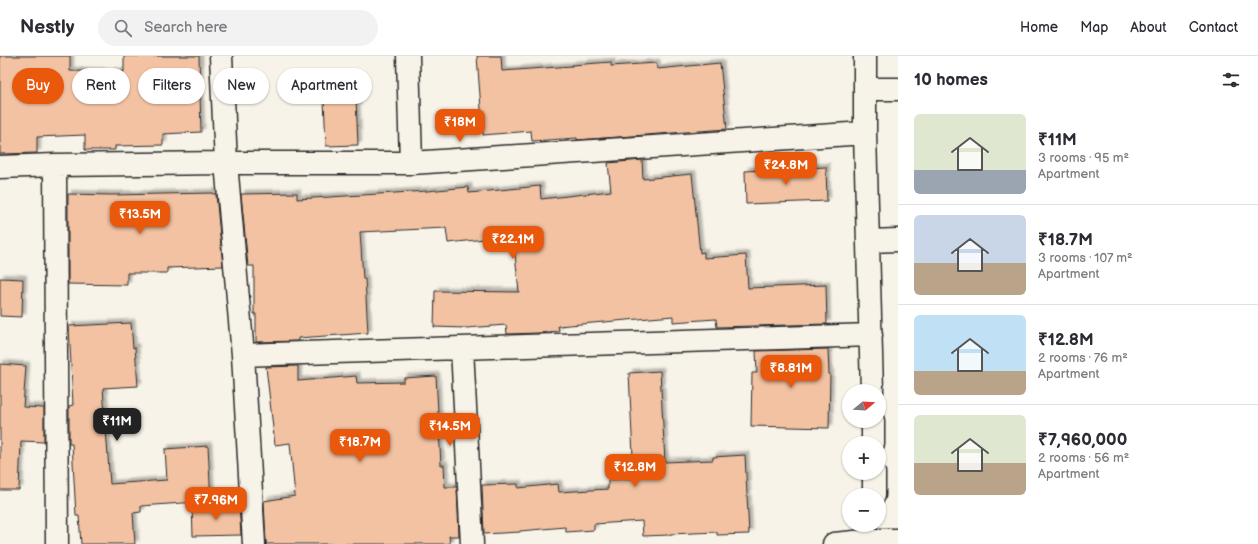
<!DOCTYPE html>
<html lang="en">
<head>
<meta charset="utf-8">
<style>
  body { margin:0; font-family:"Balsamiq Sans",sans-serif; background:#f2f2f3; color:#2b2b33; height:100vh; display:flex; flex-direction:column; font-size:15px; white-space:nowrap }
  * { box-sizing:border-box; margin:0 }
  p { font-size:13px; color:#7c7c81 }
  .icon { flex:none; width:22px; height:22px; fill:none; stroke:currentColor; stroke-width:2; stroke-linecap:round; stroke-linejoin:round }
  .map { position:relative; flex:1; overflow:hidden }
  .sheet { display:flex; flex-direction:column; background:#fff; width:360px }
  .sheet>* { flex:none }
  .guide { position:absolute; left:12px; top:12px; width:380px; height:36px; display:flex; gap:8px }
  .needle { width:26px; rotate:72deg }
  .fabs { position:absolute; left:842px; top:328px; display:grid; gap:8px }
  .fabs a { display:grid; place-items:center; width:44px; height:44px; border-radius:50%; background:#fff; box-shadow:0 1px 3px #0004; font-size:20px }
  .price { position:absolute; translate:-50% -34px; padding:0 9px; border-radius:8px; background:#ea580c; color:#fff; font-size:13px; line-height:26px; filter:drop-shadow(0 1px 2px #0008) }
  .price::after { content:''; position:absolute; left:50%; top:24px; width:12px; height:9px; margin-left:-6px; background:inherit; clip-path:polygon(0 0,100% 0,50% 100%) }
  .price.active { background:#222; color:#fff }
  ul { padding:0; list-style:none }
  li { display:flex; align-items:center; gap:12px; height:100px; padding:0 16px }
  li+li { border-top:1px solid #e1e1e2 }
  li span { display:grid; place-items:center; flex:none; width:112px; height:80px; border-radius:6px; color:#555 }
  li>.icon { margin-inline-start:auto }
  span .icon { width:48px; height:48px; fill:#fffc; stroke-width:1 }
  li b { font-size:17px }
  h2 { display:flex; justify-content:space-between; align-items:center; height:48px; padding:0 16px; font-size:17px }
  .pill { padding:0 14px; border-radius:18px; background:#fff; box-shadow:0 1px 3px #0004; font-size:14px; line-height:36px }
  .pill.active { background:#ea580c; color:#fff }
  header { display:flex; align-items:center; gap:24px; box-sizing:border-box; height:56px; padding:0 20px; background:#fff; border-bottom:1px solid #e1e1e2 }
  header strong { font-size:19px }
  nav { display:flex; gap:22px; margin-inline-start:auto; font-size:14px }
  .search { width:280px; height:36px; background:#f2f2f3; display:flex; align-items:center; gap:10px; box-sizing:border-box; padding:0 14px; border-radius:22px; color:#7c7c81; font-size:15px }
  main { display:flex; flex:1; min-height:0 }
  .map>svg:first-child { display:block }
  .building { fill:#f2c2a2; stroke:#2b2b2b; filter:url(#shadow) }
  .lines { fill:none; stroke-linecap:round; stroke-linejoin:round }
  .minor-casing { stroke:#2b2b2b; stroke-width:25 }
  .minor { stroke:#f7f3e8; stroke-width:22 }
</style>
</head>
<body>
<header>
<strong>Nestly</strong>
<div class="search"><svg class="icon" aria-label="search" viewBox="0 0 24 24"><circle cx="10" cy="10" r="6"/><path d="M15 15l6 6"/></svg>Search here</div>
<nav><a>Home</a><a>Map</a><a>About</a><a>Contact</a></nav>
</header>
<main>
<div class="map">
<svg width="898" height="488" viewBox="0 0 898 488">
  <defs>
    <filter id="shadow"><feDropShadow dx="3.5" dy="-3.5" stdDeviation="1" flood-color="#0004"/></filter>
  </defs>
  <rect width="100%" height="100%" fill="#f7f3e8"/>
  <filter id="ink" filterUnits="userSpaceOnUse"><feTurbulence type="fractalNoise" baseFrequency=".025" numOctaves="2"/><feDisplacementMap in="SourceGraphic" scale="8" xChannelSelector="R" yChannelSelector="G"/><feConvolveMatrix kernelMatrix="1 2 1 2 8 2 1 2 1" color-interpolation-filters="sRGB"/></filter>
  <g filter="url(#ink)">
    <path class="building" d="M 0,0 L 70,0 L 70,15 L 124,16 L 124,0 L 199,0 L 201,76 L 163,78 L 163,89 L 115,90 L 115,94 L 85,94 L 85,79 L 37,81 L 37,97 L 0,98 Z
      M 477,0 L 501,0 L 502,15 L 572,10 L 572,9 L 611,6 L 611,10 L 656,7 L 657,13 L 720,7 L 727,73 L 577,84 L 577,82 L 532,85 L 531,75 L 483,79 Z
      M 355,19 L 358,89 L 326,90 L 323,20 Z
      M 642,104 L 643,123 L 692,118 L 700,197 L 704,196 L 704,202 L 746,199 L 748,232 L 826,229 L 827,268 L 717,271 L 716,263 L 673,266 L 673,260 L 558,270 L 559,275 L 537,277 L 507,278 L 506,269 L 466,272 L 434,271 L 435,235 L 519,236 L 513,180 L 448,187 L 446,172 L 360,176 L 363,223 L 365,223 L 368,277 L 298,282 L 298,285 L 256,286 L 256,258 L 254,258 L 254,210 L 248,210 L 241,138 L 297,137 L 297,143 L 427,135 L 468,131 L 469,137 L 540,130 L 541,143 L 611,135 L 608,107 Z
      M 826,111 L 827,145 L 746,148 L 745,115 Z
      M 213,137 L 213,138 L 216,138 L 223,210 L 167,212 L 167,217 L 127,217 L 127,229 L 68,228 L 68,138 L 112,139 Z
      M 0,222 L 23,223 L 22,261 L 0,260 Z
      M 131,267 L 133,292 L 135,291 L 138,330 L 103,332 L 110,428 L 167,424 L 165,393 L 208,390 L 211,445 L 141,450 L 141,456 L 133,457 L 135,488 L 81,488 L 79,460 L 76,460 L 72,388 L 69,388 L 69,350 L 73,349 L 69,270 Z
      M 828,293 L 829,318 L 830,318 L 829,372 L 751,370 L 752,317 L 757,317 L 756,295 Z
      M 0,308 L 26,310 L 23,351 L 44,352 L 44,386 L 21,385 L 19,434 L 0,434 Z
      M 298,310 L 298,325 L 356,320 L 357,327 L 404,326 L 404,322 L 436,320 L 441,409 L 444,409 L 445,431 L 457,431 L 459,480 L 449,480 L 450,488 L 266,488 L 264,445 L 295,440 L 290,387 L 275,389 L 266,311 Z
      M 660,315 L 665,406 L 713,404 L 713,401 L 745,399 L 749,478 L 717,479 L 717,476 L 670,478 L 670,479 L 643,480 L 642,465 L 594,468 L 594,474 L 566,476 L 565,471 L 520,475 L 520,476 L 484,478 L 482,429 L 518,428 L 518,432 L 558,428 L 559,436 L 608,433 L 608,424 L 634,422 L 629,317 Z
      M 239,449 L 241,479 L 193,480 L 192,450 Z"/>
    <g class="lines">
      <defs>
        <path id="minor" d="M 221,0 L 226,107 L 243,299 L 254,488
          M 408,0 L 411,107
          M 865,0 L 865,77 L 872,335
          M 866,33 L 898,33
          M 55,109 L 57,488
          M 0,111 L 55,109 L 226,107 L 411,107 L 865,77
          M 869,185 L 898,184
          M 462,292 L 472,488
          M 243,299 L 871,279
          M 873,365 L 873,387
          M 874,417 L 874,439
          M 834,488 L 875,484 L 898,484"/>
      </defs>
      <use href="#minor" class="minor-casing"/>
      <use href="#minor" class="minor"/>
    </g>
  </g>
</svg>
<div class="fabs">
<a><svg class="needle" viewBox="-14 -14 28 28"><path d="M0-13l5 13h-10z" fill="#e53935"/><path d="M0 13l5-13h-10z" fill="#7c7c81"/></svg></a>
<a>+</a>
<a>−</a>
</div>
<b class="price" style="left:460px;top:87px">₹18M</b>
<b class="price" style="left:786px;top:130px">₹24.8M</b>
<b class="price" style="left:140px;top:179px">₹13.5M</b>
<b class="price" style="left:513px;top:204px">₹22.1M</b>
<b class="price" style="left:791px;top:333px">₹8.81M</b>
<b class="price active" style="left:117px;top:386px">₹11M</b>
<b class="price" style="left:450px;top:391px">₹14.5M</b>
<b class="price" style="left:360px;top:407px">₹18.7M</b>
<b class="price" style="left:635px;top:432px">₹12.8M</b>
<b class="price" style="left:216px;top:465px">₹7.96M</b>
<div class="guide">
<a class="pill active">Buy</a>
<a class="pill">Rent</a>
<a class="pill">Filters</a>
<a class="pill">New</a>
<a class="pill">Apartment</a>
</div>
</div>
<section class="sheet">
<h2>10 homes<svg class="icon" aria-label="filters" viewBox="0 0 24 24"><path d="M4 7h16M4 17h16"/><circle cx="9" cy="7" r="2"/><circle cx="15" cy="17" r="2"/></svg></h2>
<ul>
<li><span style="background:linear-gradient(#dfe7d0 70%,#9aa5b1 0)"><svg class="icon" aria-label="home" viewBox="0 0 24 24"><path d="M3 11l9-7 9 7M6 9v11h12V9"/></svg></span><div><b>₹11M</b><p>3 rooms · 95 m²</p><p>Apartment</p></div></li>
<li><span style="background:linear-gradient(#c9d6e8 60%,#b9a48a 0)"><svg class="icon" aria-label="home" viewBox="0 0 24 24"><path d="M3 11l9-7 9 7M6 9v11h12V9"/></svg></span><div><b>₹18.7M</b><p>3 rooms · 107 m²</p><p>Apartment</p></div></li>
<li><span style="background:linear-gradient(#bfe0f5 70%,#b9a48a 0)"><svg class="icon" aria-label="home" viewBox="0 0 24 24"><path d="M3 11l9-7 9 7M6 9v11h12V9"/></svg></span><div><b>₹12.8M</b><p>2 rooms · 76 m²</p><p>Apartment</p></div></li>
<li><span style="background:linear-gradient(#dfe7d0 60%,#b9a48a 0)"><svg class="icon" aria-label="home" viewBox="0 0 24 24"><path d="M3 11l9-7 9 7M6 9v11h12V9"/></svg></span><div><b>₹7,960,000</b><p>2 rooms · 56 m²</p><p>Apartment</p></div></li>
</ul>
</section>
</main>
</body>
</html>
